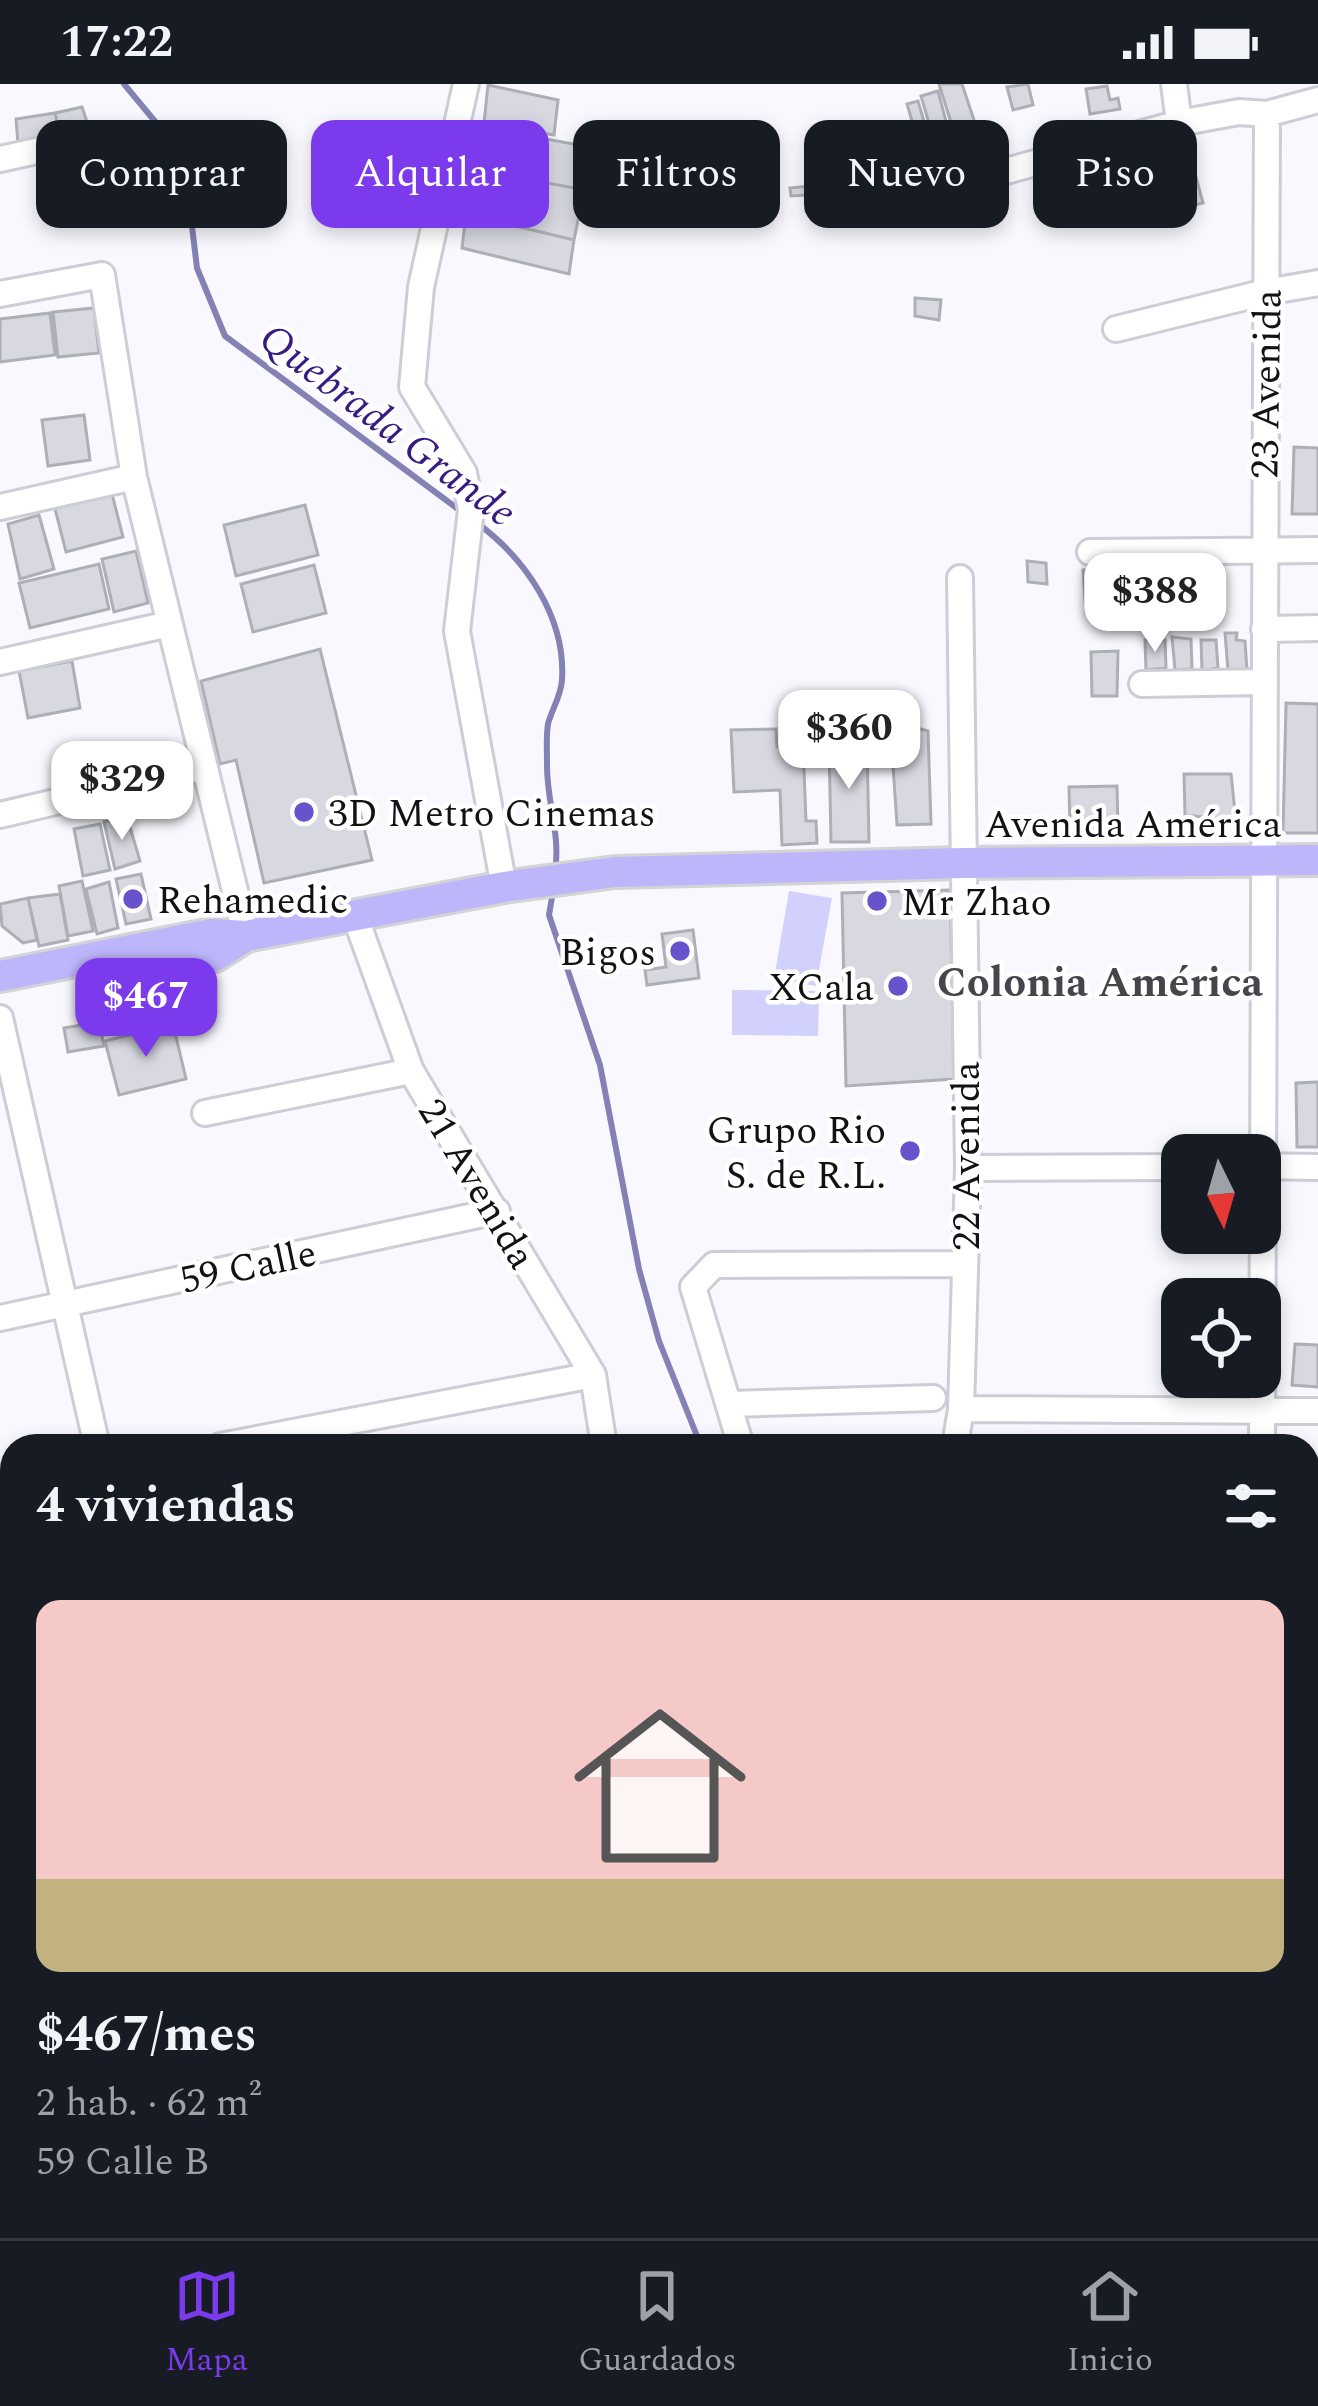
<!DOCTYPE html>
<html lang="es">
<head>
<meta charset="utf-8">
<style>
  body { margin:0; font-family:Spectral,serif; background:#20242c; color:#f1f3f6; height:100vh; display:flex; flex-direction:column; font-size:45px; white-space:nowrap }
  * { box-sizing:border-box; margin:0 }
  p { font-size:39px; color:#9ea1a6 }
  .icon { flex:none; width:66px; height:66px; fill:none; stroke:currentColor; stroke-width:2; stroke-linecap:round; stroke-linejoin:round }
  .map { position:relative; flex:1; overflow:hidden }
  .sheet { position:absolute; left:0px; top:1350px; width:1320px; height:804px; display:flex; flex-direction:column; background:#171b24; border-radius:36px 36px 0 0; box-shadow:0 6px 18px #0003 }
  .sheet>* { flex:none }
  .hud { position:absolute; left:36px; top:36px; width:1248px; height:108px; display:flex; gap:24px }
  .needle { width:78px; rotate:175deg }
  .fabs { position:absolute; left:1161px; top:1050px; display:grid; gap:24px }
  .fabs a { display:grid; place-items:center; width:120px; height:120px; border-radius:24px; background:#171b24; box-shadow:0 6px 18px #0003; font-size:60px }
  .price { position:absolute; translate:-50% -102px; padding:0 27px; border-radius:24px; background:#fff; color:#222; font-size:39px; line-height:78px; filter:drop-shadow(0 3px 6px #0008) }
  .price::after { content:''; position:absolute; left:50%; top:72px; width:36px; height:27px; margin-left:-18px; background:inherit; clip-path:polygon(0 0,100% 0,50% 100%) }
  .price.selected { background:#7c3aed; color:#fff }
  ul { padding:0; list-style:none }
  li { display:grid; align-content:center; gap:24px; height:636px; padding:0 36px }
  li span { display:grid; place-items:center; height:372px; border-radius:24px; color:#555 }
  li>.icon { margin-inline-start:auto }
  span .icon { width:216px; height:216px; fill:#fffc; stroke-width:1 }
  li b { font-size:51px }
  h2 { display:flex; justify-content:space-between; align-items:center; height:144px; padding:0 36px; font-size:51px }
  .tag { padding:0 42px; border-radius:24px; background:#171b24; box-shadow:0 6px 18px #0003; font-size:42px; line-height:108px }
  .tag.selected { background:#7c3aed; color:#fff }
  .status { display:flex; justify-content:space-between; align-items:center; height:84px; padding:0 60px; background:#171b24; direction:ltr }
  .status svg { height:33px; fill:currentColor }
  .tabs { display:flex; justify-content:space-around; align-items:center; height:168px; border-top:3px solid #363941; background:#171b24; font-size:33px; color:#9ea1a6 }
  .tabs a { display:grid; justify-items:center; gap:6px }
  .tabs .selected { color:#7c3aed }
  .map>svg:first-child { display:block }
  .green { fill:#d2d0fc }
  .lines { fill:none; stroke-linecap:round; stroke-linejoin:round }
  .stream { stroke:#8481b5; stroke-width:6 }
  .building { fill:#d8d8e1; stroke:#aeaeb6; stroke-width:3 }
  .minor-casing { stroke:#cdcdd6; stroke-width:30 }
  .major-casing { stroke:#d4d4d5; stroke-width:36 }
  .minor { stroke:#fff; stroke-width:24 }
  .major { stroke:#beb6fb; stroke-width:30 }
  .poi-dot { fill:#6853cd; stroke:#fff; stroke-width:4.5 }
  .labels { text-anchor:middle; stroke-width:9; stroke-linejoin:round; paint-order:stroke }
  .street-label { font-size:39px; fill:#121114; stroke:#fff }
  .poi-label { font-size:39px; fill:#121114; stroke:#fff; text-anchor:start }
  .water-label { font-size:42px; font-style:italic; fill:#371b82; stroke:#fff }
  .neighbourhood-label { font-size:42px; font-weight:bold; fill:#45454c; stroke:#fff }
</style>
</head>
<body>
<div class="status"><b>17:22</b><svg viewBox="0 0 49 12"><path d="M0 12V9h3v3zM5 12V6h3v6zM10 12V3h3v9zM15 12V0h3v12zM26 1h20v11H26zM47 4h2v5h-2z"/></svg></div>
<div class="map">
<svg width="1318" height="2154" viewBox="0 0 1318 2154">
  <rect width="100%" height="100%" fill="#f8f8fe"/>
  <path class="green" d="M 789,807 L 832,814 L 816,902 L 774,895 Z
    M 732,906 L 819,907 L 818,952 L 732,951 Z"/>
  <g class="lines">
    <path class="stream" d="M 124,0 L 163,47 L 185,84 L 197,184 L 225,252 L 462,428
      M 477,439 C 526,475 566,534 562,596 C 561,612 552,625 548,640 C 546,652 547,666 547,678 C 546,718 561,748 555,788
      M 553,807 L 549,831 L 600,981 L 639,1185 L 659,1257 L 701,1362
      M 717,2154 L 722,2142"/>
  </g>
  <path class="building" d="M 939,0 L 962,0 L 980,54 L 958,61 Z
    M 1028,0 L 1033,21 L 1013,26 L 1007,3 Z
    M 488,1 L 558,16 L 554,51 L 484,39 Z
    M 1107,2 L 1110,16 L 1118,14 L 1120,25 L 1090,30 L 1086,5 Z
    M 938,7 L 949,49 L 933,53 L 921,12 Z
    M 918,17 L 928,51 L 917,54 L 907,20 Z
    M 82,23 L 89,44 L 60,51 L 55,29 Z
    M 55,29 L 60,51 L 18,60 L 16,35 Z
    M 499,46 L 589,63 L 584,106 L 491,88 Z
    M 1185,52 L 1203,119 L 1159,130 L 1141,63 Z
    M 491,88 L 584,106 L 574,156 L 485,135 Z
    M 829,100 L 840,107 L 855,104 L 860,133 L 833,136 L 832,131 L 806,127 L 807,111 L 791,112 L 790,104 Z
    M 466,130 L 574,156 L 569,190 L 462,164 Z
    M 915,214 L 941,216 L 939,236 L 915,232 Z
    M 94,224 L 99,269 L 58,273 L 53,228 Z
    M 50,229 L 55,271 L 0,278 L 0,235 Z
    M 84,331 L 90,376 L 48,382 L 42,336 Z
    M 1294,363 L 1318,364 L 1318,430 L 1292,430 Z
    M 111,406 L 123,453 L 66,468 L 54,421 Z
    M 305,421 L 318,471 L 236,492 L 224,441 Z
    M 39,431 L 54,485 L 20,495 L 8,440 Z
    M 136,467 L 148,519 L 114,528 L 102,475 Z
    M 1027,477 L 1046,479 L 1047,500 L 1028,498 Z
    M 99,480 L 109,525 L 30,544 L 19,499 Z
    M 314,481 L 326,529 L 253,548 L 241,500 Z
    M 1132,484 L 1134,527 L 1086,529 L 1083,486 Z
    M 1225,549 L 1237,549 L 1236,556 L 1245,557 L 1247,586 L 1228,586 Z
    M 1172,553 L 1191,555 L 1192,585 L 1175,586 Z
    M 1145,556 L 1165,556 L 1166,584 L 1146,586 Z
    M 1201,556 L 1216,556 L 1218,584 L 1202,587 Z
    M 320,565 L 372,776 L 264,799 L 236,676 L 220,680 L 201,597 Z
    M 1118,567 L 1117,612 L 1092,612 L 1091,568 Z
    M 72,577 L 80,624 L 28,634 L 19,587 Z
    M 1286,619 L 1318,620 L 1318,749 L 1283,749 Z
    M 890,637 L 928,647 L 931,740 L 897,741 Z
    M 776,645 L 777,663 L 803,662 L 806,737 L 816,737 L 817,759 L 782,761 L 780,706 L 734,708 L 731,646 Z
    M 867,658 L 869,758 L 831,758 L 829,659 Z
    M 1184,690 L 1231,690 L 1236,737 L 1185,731 Z
    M 1117,702 L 1118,746 L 1070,747 L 1069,703 Z
    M 127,733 L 140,777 L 115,785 L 104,738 Z
    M 100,740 L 110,786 L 83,792 L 74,745 Z
    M 141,790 L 151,835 L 126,840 L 116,795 Z
    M 82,797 L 93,847 L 68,852 L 59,802 Z
    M 109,798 L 118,844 L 97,850 L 86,805 Z
    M 950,806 L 954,995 L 846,1002 L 842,809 Z
    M 60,810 L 68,856 L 39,862 L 28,814 Z
    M 28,814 L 37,856 L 23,859 L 2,842 L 0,820 Z
    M 693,846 L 699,894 L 647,901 L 645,886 L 666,883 L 662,850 Z
    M 99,938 L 104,962 L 68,968 L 64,944 Z
    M 173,940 L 186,995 L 119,1011 L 105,957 Z
    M 1318,998 L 1318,1063 L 1297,1063 L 1296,999 Z
    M 1295,1260 L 1318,1261 L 1318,1303 L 1292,1301 Z
    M 1314,1453 L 1318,1511 L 1308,1512 L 1308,1454 Z
    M 12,1604 L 12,1664 L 3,1666 L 0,1606 Z
    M 28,2142 L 104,2142 L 106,2154 L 30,2154 Z
    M 148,2142 L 208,2142 L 208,2147 L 149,2153 Z
    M 912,2142 L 1020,2142 L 1017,2154 L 909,2154 Z
    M 1046,2142 L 1126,2142 L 1123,2154 L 1043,2154 Z"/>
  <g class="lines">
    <defs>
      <path id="minor" d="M 466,0 L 421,203 L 412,303 L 464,389 L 471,426 L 457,547 L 504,803
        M 1174,0 L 1179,39
        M 0,75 L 86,56
        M 891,119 L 1179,39 L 1239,28 L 1267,30 L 1318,16
        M 0,210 L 102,191 L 134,393 L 246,852
        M 1116,245 L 1266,208 L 1318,199
        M 0,423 L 134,393
        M 1090,468 L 1318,466
        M 1264,545 L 1318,544
        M 0,578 L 169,540
        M 1142,600 L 1265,598
        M 0,731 L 204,683
        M 355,832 L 411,987 L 593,1291 L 604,1362
        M 0,934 L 97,1362
        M 205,1029 L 411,987
        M 1260,1082 L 1318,1083
        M 968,1084 L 1182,1083
        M 0,1234 L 497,1127
        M 729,1320 L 933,1314
        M 961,1325 L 1318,1327
        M 220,1362 L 593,1291
        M 741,1362 L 693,1203 L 714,1181 L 965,1180
        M 955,1362 L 961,1325 L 968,1084 L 960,494
        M 1262,1362 L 1267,30
        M 0,1406 L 12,1403
        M 0,1568 L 12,1566
        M 1308,1577 L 1318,1575
        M 1316,1652 L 1318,1656
        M 1308,1771 L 1318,1764
        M 0,1953 L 12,1951
        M 0,2108 L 12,2107
        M 237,2142 L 239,2154
        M 524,2142 L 527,2154
        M 1202,2142 L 1245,2154
        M 361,2154 L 363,2142
        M 818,2154 L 818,2142"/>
      <path id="major" d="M 0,892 L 212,850 L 246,852 L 504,803 L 615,788 L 962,779 L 1318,776
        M 103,893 L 215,872 L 246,852"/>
    </defs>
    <use href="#minor" class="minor-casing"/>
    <use href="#major" class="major-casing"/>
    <use href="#minor" class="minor"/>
    <use href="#major" class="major"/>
  </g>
  <g class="poi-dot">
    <circle cx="304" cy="728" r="12"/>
    <circle cx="133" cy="815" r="12"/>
    <circle cx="877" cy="817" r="12"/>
    <circle cx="680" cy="867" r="12"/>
    <circle cx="898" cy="902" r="12"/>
    <circle cx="910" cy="1067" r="12"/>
  </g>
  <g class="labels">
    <g class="street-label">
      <text transform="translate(1265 300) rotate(-89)" y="14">23 Avenida</text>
      <text x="1133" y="753">Avenida América</text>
      <text transform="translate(965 1072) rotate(-90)" y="14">22 Avenida</text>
      <text transform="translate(478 1099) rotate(59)" y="14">21 Avenida</text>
      <text transform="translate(248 1181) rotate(-12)" y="14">59 Calle</text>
    </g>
    <g class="poi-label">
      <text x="328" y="742">3D Metro Cinemas</text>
      <text x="157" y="829">Rehamedic</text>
      <text x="901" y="831">Mr Zhao</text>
      <text x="656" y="881" text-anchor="end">Bigos</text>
      <text x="874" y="916" text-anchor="end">XCala</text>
      <text x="886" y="1059" text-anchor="end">Grupo Rio<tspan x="886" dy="45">S. de R.L.</tspan></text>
    </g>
    <g class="water-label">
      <text transform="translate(389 340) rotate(37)" y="15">Quebrada Grande</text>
    </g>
    <g class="neighbourhood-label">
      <text x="1100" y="912">Colonia América</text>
    </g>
  </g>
</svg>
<div class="fabs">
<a><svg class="needle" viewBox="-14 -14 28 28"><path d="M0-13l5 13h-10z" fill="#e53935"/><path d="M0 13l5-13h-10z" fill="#9ea1a6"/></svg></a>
<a><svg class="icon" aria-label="locate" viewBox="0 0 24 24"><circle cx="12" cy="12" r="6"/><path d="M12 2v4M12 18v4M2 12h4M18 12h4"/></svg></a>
</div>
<b class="price" style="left:1155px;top:571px">$388</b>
<b class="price" style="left:849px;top:708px">$360</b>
<b class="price" style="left:122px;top:759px">$329</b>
<b class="price selected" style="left:146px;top:976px">$467</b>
<div class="hud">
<a class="tag">Comprar</a>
<a class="tag selected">Alquilar</a>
<a class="tag">Filtros</a>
<a class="tag">Nuevo</a>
<a class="tag">Piso</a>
</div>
<section class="sheet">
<h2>4 viviendas<svg class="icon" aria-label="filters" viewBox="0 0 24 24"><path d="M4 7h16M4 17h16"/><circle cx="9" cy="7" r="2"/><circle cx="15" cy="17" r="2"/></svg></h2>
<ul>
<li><span style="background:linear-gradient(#f6c9c9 75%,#c2b280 0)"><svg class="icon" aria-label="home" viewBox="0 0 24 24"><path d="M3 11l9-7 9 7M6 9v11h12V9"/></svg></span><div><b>$467/mes</b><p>2 hab. · 62 m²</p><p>59 Calle B</p></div></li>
</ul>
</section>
</div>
<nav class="tabs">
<a class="selected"><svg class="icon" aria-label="map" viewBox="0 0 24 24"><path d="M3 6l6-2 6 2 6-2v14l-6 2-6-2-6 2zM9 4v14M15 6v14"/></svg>Mapa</a>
<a><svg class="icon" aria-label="saved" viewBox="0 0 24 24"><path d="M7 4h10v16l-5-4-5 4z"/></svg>Guardados</a>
<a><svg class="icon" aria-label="home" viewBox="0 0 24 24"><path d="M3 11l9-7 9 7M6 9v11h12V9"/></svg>Inicio</a>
</nav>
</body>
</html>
